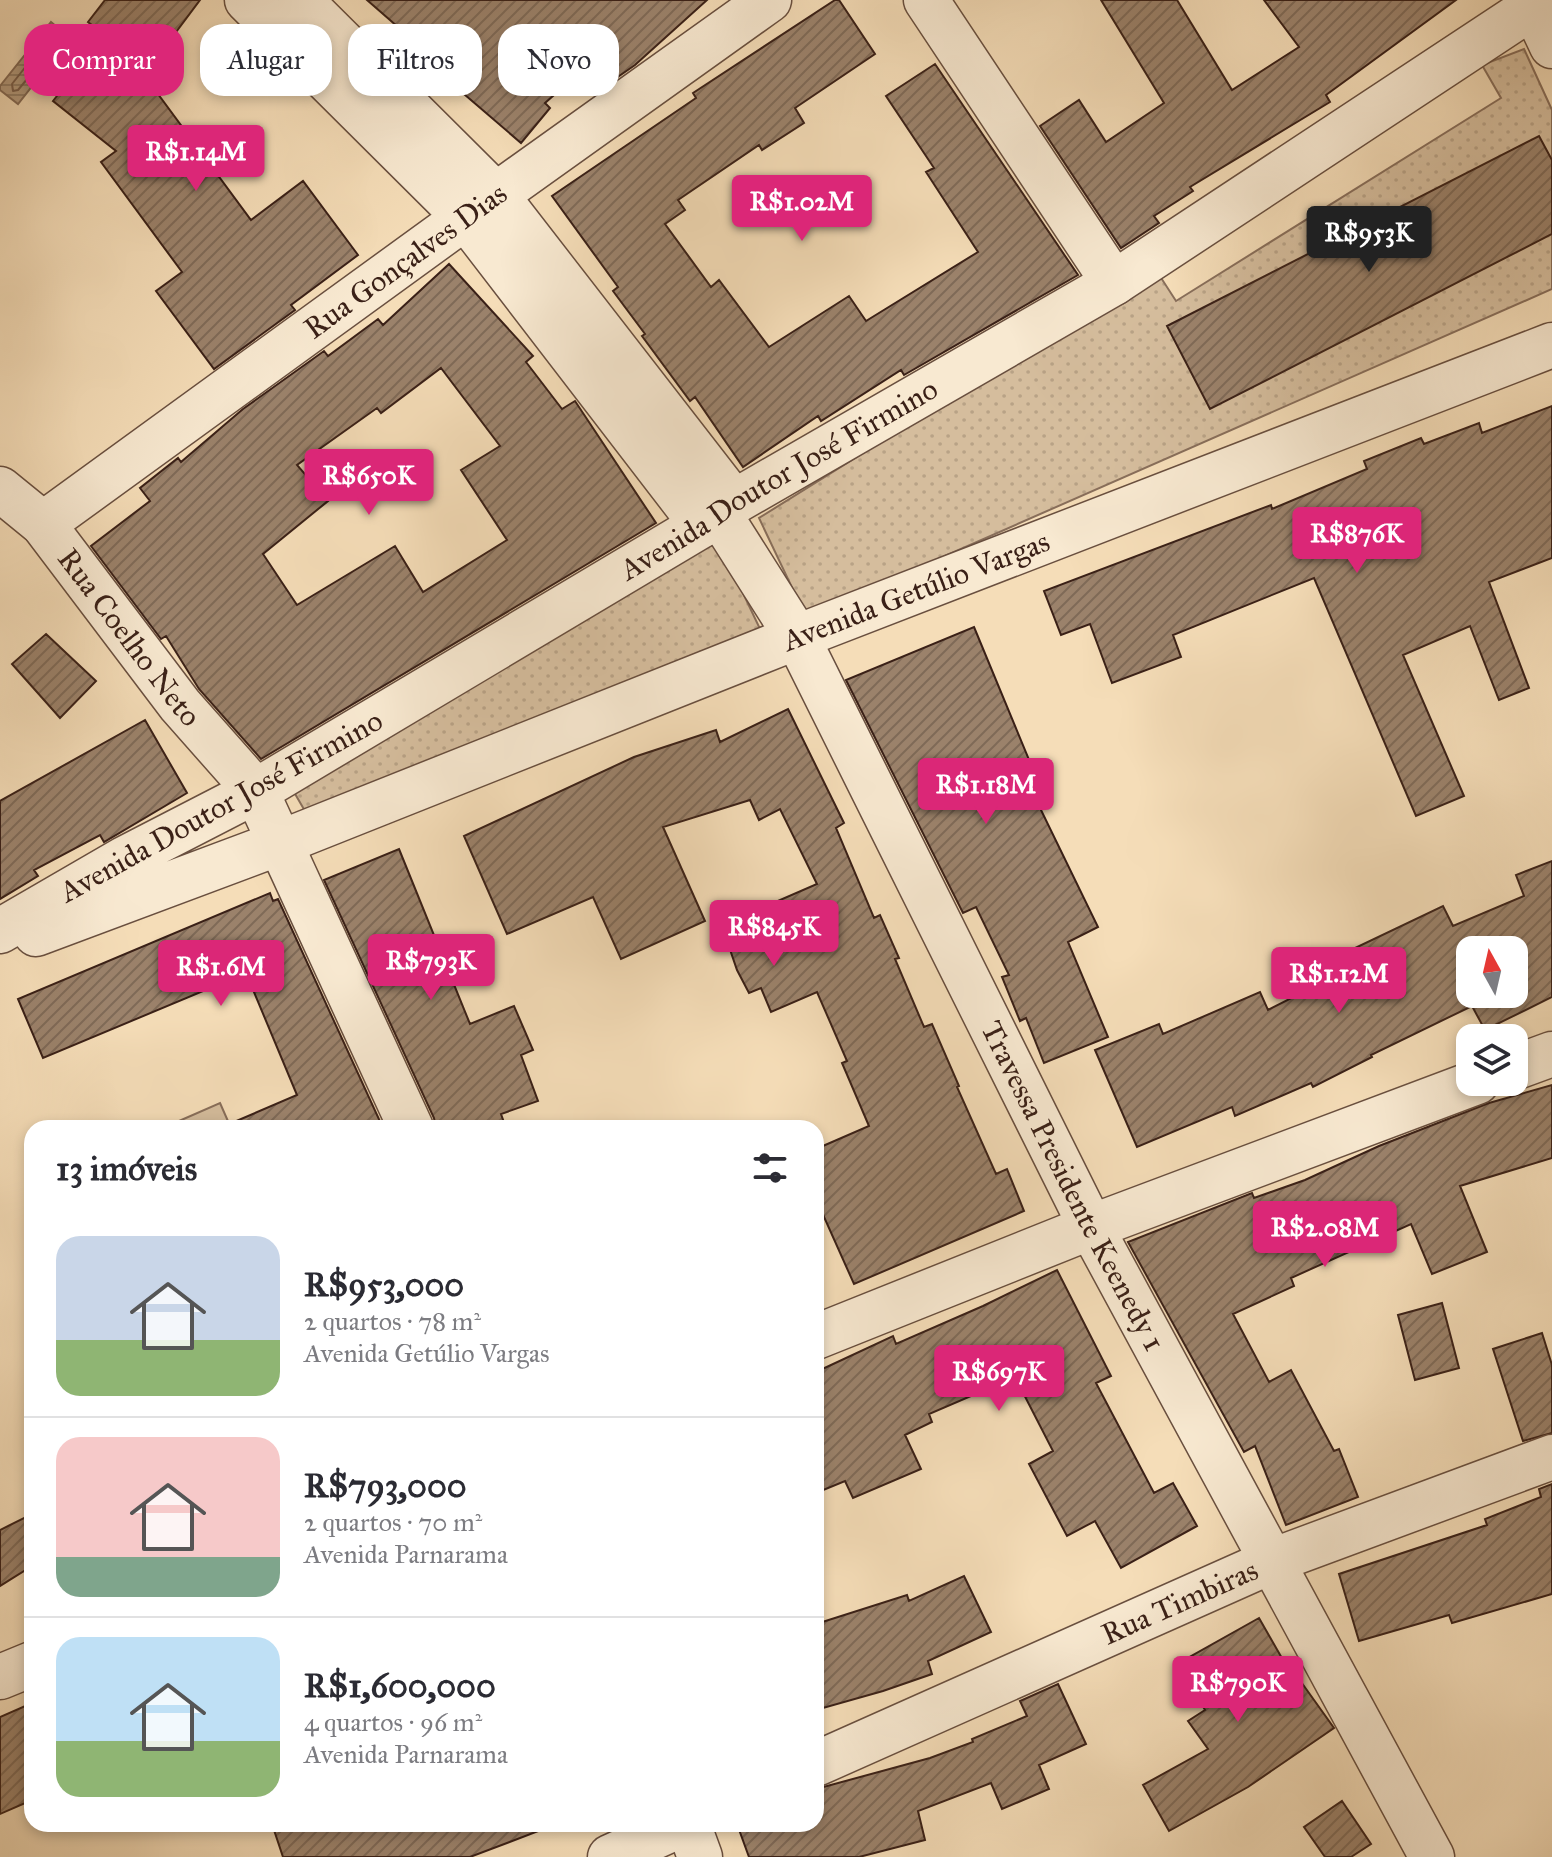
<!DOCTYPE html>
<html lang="pt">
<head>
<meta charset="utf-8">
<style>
  body { margin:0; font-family:"IM FELL Great Primer",serif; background:#f7f7f7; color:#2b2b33; height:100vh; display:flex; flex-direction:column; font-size:30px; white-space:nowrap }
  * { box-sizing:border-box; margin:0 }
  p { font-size:26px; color:#7c7c81 }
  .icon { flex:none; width:44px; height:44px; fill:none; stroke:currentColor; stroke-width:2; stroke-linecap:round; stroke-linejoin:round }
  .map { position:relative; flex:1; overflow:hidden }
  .details { position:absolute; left:24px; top:1120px; width:800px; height:712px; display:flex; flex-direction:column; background:#fff; border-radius:24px; box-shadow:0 4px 12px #0003 }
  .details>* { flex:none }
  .top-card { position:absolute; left:24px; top:24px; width:800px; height:72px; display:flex; gap:16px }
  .needle { width:52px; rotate:352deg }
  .tools { position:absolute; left:1456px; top:936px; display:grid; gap:16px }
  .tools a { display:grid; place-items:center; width:72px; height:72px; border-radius:16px; background:#fff; box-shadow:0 4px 12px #0003; font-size:40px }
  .price { position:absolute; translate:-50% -68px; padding:0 18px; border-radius:8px; background:#db2777; color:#fff; font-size:26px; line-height:52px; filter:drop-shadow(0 2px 4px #0008) }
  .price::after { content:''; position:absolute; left:50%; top:48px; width:24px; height:18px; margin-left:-12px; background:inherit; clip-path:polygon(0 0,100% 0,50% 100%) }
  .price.selected { background:#222; color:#fff }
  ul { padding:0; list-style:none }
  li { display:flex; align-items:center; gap:24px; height:200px; padding:0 32px }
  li+li { border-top:2px solid #e1e1e2 }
  li span { display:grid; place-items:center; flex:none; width:224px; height:160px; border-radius:24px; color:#555 }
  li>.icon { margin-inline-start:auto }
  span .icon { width:96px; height:96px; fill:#fffc; stroke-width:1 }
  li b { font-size:34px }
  h2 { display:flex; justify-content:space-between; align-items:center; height:96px; padding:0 32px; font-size:34px }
  .chip { padding:0 28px; border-radius:24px; background:#fff; box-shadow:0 4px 12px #0003; font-size:28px; line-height:72px }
  .chip.selected { background:#db2777; color:#fff }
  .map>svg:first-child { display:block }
  .green { fill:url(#green-dots); stroke:#886e5a; stroke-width:2 }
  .pitch { fill:#d5bd9d; stroke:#886e5a; stroke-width:2 }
  .water { fill:url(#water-rules); stroke:#846b57; stroke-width:2 }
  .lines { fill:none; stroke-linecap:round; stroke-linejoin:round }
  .shore { stroke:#785e4c; stroke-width:2 }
  .building { fill:url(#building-hatch); stroke:#3a2017; stroke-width:2; fill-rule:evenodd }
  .minor-casing { stroke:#694f3f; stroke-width:47 }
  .tertiary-casing { stroke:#694f3f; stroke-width:47 }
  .minor { stroke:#f8e9d1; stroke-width:44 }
  .tertiary { stroke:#f8e9d1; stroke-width:44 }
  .labels { text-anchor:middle; stroke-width:7; stroke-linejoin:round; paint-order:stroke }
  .street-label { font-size:30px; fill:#3a2017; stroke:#f8e9d1 }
</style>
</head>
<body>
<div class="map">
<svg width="1552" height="1857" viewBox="0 0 1552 1857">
  <defs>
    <pattern id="green-dots" width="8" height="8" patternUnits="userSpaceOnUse" patternTransform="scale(2)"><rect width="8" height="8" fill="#d5bd9d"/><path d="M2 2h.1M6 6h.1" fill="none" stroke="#b8a286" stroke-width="1.8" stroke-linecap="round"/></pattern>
    <pattern id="water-rules" width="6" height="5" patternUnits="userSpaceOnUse" patternTransform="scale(2)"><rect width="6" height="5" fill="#b59d81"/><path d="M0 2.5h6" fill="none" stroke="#948069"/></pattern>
    <pattern id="building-hatch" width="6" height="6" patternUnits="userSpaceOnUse" patternTransform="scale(2)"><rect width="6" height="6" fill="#9b826b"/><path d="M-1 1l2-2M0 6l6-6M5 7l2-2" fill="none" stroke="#7f6a57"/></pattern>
  </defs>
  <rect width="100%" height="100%" fill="#f5ddb8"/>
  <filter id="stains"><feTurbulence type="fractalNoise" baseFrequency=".0025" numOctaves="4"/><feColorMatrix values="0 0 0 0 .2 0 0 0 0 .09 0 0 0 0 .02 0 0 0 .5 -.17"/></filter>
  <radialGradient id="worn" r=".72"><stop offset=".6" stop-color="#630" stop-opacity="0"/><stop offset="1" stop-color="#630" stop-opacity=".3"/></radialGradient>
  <path class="green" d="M 1524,49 L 1552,110 L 1552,289 L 806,617 L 759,518 L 1156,270 L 1176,301 L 1501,98 L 1482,65 Z
    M 714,532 L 761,631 L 309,818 L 294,792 Z"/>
  <path class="pitch" d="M 220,1103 L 231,1128 L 163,1128 Z"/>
  <path class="water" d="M 51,22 L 70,38 L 18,104 L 0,90 L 0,86 Z"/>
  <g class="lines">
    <path class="shore" d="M 53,35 L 57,39 L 57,43 L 18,90 L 13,91 L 12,84 L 49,37 Z"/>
  </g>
  <path class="building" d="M 105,0 L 200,0 L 144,75 L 251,220 L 303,181 L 358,255 L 291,305 L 295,310 L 214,369 L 156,291 L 182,272 L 101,162 L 116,151 L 53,101 L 105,35 L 88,22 Z
    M 367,0 L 707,0 L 635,65 L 612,81 L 594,60 L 545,103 L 550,108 L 521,143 L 457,88 L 461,82 Z
    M 835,0 L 839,0 L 875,54 L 795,108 L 804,123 L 762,150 L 759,145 L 678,200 L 685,210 L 665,224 L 711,287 L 719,280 L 769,347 L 849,296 L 866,321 L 978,252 L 926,172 L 934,168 L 886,96 L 935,64 L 1078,275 L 904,375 L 901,370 L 821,421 L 818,416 L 743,467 L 695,397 L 690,401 L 642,336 L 645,334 L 613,291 L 618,287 L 552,196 L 696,98 L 693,93 Z
    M 1101,0 L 1177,0 L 1232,90 L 1299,47 L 1264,0 L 1456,0 L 1326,95 L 1330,102 L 1190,187 L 1193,191 L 1154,216 L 1159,223 L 1121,248 L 1040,126 L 1079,100 L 1106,142 L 1164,103 Z
    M 1539,136 L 1552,160 L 1552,234 L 1210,409 L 1167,326 Z
    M 449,264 L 533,356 L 526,362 L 562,409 L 575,401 L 656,523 L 261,759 L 199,689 L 166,636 L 161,639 L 91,546 L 150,501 L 140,488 L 178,458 L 181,462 L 243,409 L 324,351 L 328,356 L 378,319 L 383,325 ZM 441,368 L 500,446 L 461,470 L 507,540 L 423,592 L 395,546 L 297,605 L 263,554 L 328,501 L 297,465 L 377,408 L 381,413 Z
    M 1552,406 L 1552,558 L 1489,582 L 1529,688 L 1499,700 L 1470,626 L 1403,655 L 1464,796 L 1416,816 L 1314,578 L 1173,635 L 1181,657 L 1112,683 L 1090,624 L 1061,635 L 1044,591 L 1271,505 L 1272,509 L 1367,469 L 1364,461 L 1421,438 L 1424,444 L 1479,423 L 1482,433 Z
    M 974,627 L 1032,767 L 1022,771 L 1098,927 L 1068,942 L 1108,1037 L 1044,1063 L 1026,1018 L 1020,1021 L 1002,977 L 1009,975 L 976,907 L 963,913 L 846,680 Z
    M 46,634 L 96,681 L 60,718 L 12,664 Z
    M 788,709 L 844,823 L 836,828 L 874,918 L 880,915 L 899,958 L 895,959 L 924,1027 L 932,1024 L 959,1086 L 957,1087 L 996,1174 L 1007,1169 L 1024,1211 L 854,1284 L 816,1199 L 816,1149 L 869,1126 L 842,1063 L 847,1061 L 817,992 L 771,1012 L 761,988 L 749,993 L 737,970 L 720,920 L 748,909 L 750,913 L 817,884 L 780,809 L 759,820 L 750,800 L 663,827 L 705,921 L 621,959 L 593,897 L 507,934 L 464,836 L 634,757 L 716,730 L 720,742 Z
    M 145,720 L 187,793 L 104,842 L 100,835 L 34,870 L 38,876 L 0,899 L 0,801 Z
    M 399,849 L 470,1024 L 514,1006 L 533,1050 L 521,1055 L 538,1101 L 501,1114 L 506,1128 L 436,1128 L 434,1118 L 324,880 Z
    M 1552,861 L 1552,997 L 1485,1030 L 1472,1006 L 1371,1055 L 1372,1057 L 1313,1087 L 1311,1083 L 1235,1116 L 1232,1107 L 1137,1147 L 1095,1050 L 1159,1024 L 1163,1034 L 1260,992 L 1268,1010 L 1339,974 L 1332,959 L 1443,906 L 1453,926 L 1524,896 L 1516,875 ZM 1470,950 L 1514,950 L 1514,994 L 1470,994 Z
    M 270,893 L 273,901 L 278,899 L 383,1128 L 220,1128 L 297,1095 L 246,973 L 43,1058 L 18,999 Z
    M 1552,1085 L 1552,1158 L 1460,1186 L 1487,1252 L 1432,1274 L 1411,1224 L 1291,1278 L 1294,1286 L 1233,1314 L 1269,1382 L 1291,1370 L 1334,1451 L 1339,1449 L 1358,1497 L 1286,1525 L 1255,1446 L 1244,1452 L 1128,1242 L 1252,1193 L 1254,1198 L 1305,1180 L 1379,1146 L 1489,1103 Z
    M 1057,1270 L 1111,1376 L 1096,1383 L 1154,1493 L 1173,1483 L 1197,1526 L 1121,1568 L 1095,1521 L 1067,1536 L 1029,1464 L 1053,1451 L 1015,1377 L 929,1414 L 932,1422 L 905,1435 L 921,1469 L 853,1498 L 845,1481 L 816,1493 L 816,1372 L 893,1336 L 896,1344 L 983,1306 Z
    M 1442,1303 L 1459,1368 L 1415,1380 L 1398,1315 Z
    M 1542,1333 L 1552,1365 L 1552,1433 L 1523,1441 L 1493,1349 Z
    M 1552,1484 L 1552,1594 L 1452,1623 L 1449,1615 L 1359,1641 L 1339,1574 L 1487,1525 L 1485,1519 L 1541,1497 L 1539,1489 Z
    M 32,1514 L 32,1566 L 0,1586 L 0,1530 Z
    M 964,1576 L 991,1632 L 928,1661 L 932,1674 L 883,1691 L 816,1710 L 816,1624 L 907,1595 L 909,1601 Z
    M 1259,1618 L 1291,1674 L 1294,1672 L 1334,1728 L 1248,1787 L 1169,1831 L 1143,1785 L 1208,1749 L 1188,1721 L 1205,1710 L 1179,1663 Z
    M 1058,1684 L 1086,1744 L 1039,1765 L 1049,1789 L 1002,1809 L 991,1783 L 918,1811 L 925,1840 L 859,1857 L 749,1857 L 737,1824 L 816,1824 L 816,1789 L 930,1758 L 973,1742 L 972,1739 L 1027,1716 L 1020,1701 Z
    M 32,1703 L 32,1800 L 0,1814 L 0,1717 Z
    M 1342,1801 L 1371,1844 L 1351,1857 L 1325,1857 L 1304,1827 Z
    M 272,1824 L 548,1824 L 549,1827 L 470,1857 L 283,1857 Z"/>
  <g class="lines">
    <defs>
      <g id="minor">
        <path d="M 247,0 L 466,218 L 702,525"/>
        <path d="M 300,0 L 496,195 L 734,502"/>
        <path d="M 926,0 L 1114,283"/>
        <path d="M 1527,0 L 1534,8 L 1552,46"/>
        <path id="s1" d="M 0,489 L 43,524 L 180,705 L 256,791 L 702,525 L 734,502 L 1114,283 L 1543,0"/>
        <path id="s2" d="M 719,514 L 797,637 L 1091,1227 L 1432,1857"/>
        <path id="s3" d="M 43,524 L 496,195 L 769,0"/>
        <path id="s4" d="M 282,842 L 797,637 L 1552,345"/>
        <path d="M 1514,1068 L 1552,1054"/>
        <path d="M 816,1337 L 1091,1227 L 1477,1082"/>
        <path d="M 0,1677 L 32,1664"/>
        <path id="s5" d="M 816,1764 L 1272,1561 L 1552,1457"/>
        <path d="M 610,1857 L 683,1824"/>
      </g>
      <path id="tertiary" d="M 0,931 L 124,859 L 256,791 L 411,1128
        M 36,934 L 282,842
        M 688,1824 L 700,1857"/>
    </defs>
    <use href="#minor" class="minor-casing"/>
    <use href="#tertiary" class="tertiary-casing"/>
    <use href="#minor" class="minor"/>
    <use href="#tertiary" class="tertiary"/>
  </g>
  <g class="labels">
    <g class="street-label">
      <text dy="10" stroke="none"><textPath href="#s3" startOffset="448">Rua Gonçalves Dias</textPath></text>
      <text dy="10" stroke="none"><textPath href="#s1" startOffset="1006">Avenida Doutor José Firmino</textPath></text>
      <text dy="10" stroke="none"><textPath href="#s4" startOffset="682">Avenida Getúlio Vargas</textPath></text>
      <text dy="10" stroke="none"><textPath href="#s1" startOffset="198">Rua Coelho Neto</textPath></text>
      <text transform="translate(221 806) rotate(-29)" y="10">Avenida Doutor José Firmino</text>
      <text dy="10" stroke="none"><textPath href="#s2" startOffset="760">Travessa Presidente Keenedy 1</textPath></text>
      <text dy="10" stroke="none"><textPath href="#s5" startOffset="398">Rua Timbiras</textPath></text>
    </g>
  </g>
  <rect width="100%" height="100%" filter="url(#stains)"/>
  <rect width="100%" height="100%" fill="url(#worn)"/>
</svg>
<div class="tools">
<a><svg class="needle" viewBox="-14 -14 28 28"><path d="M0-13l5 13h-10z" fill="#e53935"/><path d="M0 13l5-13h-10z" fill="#7c7c81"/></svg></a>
<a><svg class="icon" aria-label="layers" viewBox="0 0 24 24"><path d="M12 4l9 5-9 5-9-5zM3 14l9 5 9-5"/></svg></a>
</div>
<b class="price" style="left:196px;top:193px">R$1.14M</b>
<b class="price" style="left:802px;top:243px">R$1.02M</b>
<b class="price selected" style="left:1369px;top:274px">R$953K</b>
<b class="price" style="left:369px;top:517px">R$650K</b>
<b class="price" style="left:1357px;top:575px">R$876K</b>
<b class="price" style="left:986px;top:826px">R$1.18M</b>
<b class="price" style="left:774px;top:968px">R$845K</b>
<b class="price" style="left:431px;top:1002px">R$793K</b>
<b class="price" style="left:221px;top:1008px">R$1.6M</b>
<b class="price" style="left:1339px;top:1015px">R$1.12M</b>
<b class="price" style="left:1325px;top:1269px">R$2.08M</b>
<b class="price" style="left:999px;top:1413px">R$697K</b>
<b class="price" style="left:1238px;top:1724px">R$790K</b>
<div class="top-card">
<a class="chip selected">Comprar</a>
<a class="chip">Alugar</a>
<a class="chip">Filtros</a>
<a class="chip">Novo</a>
</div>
<section class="details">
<h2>13 imóveis<svg class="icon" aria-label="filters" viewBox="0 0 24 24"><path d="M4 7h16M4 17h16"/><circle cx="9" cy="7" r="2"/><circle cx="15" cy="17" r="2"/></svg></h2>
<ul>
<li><span style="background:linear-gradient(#c9d6e8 65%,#8fb573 0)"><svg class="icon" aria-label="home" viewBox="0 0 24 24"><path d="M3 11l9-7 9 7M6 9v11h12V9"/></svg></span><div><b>R$953,000</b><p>2 quartos · 78 m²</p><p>Avenida Getúlio Vargas</p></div></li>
<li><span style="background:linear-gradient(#f6c9c9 75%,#7fa58c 0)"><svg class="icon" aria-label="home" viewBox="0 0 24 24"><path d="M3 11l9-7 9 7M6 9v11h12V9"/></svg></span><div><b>R$793,000</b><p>2 quartos · 70 m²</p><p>Avenida Parnarama</p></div></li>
<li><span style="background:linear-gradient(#bfe0f5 65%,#8fb573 0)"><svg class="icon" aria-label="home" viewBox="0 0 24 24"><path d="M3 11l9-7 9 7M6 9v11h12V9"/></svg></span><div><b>R$1,600,000</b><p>4 quartos · 96 m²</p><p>Avenida Parnarama</p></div></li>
</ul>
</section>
</div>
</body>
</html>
